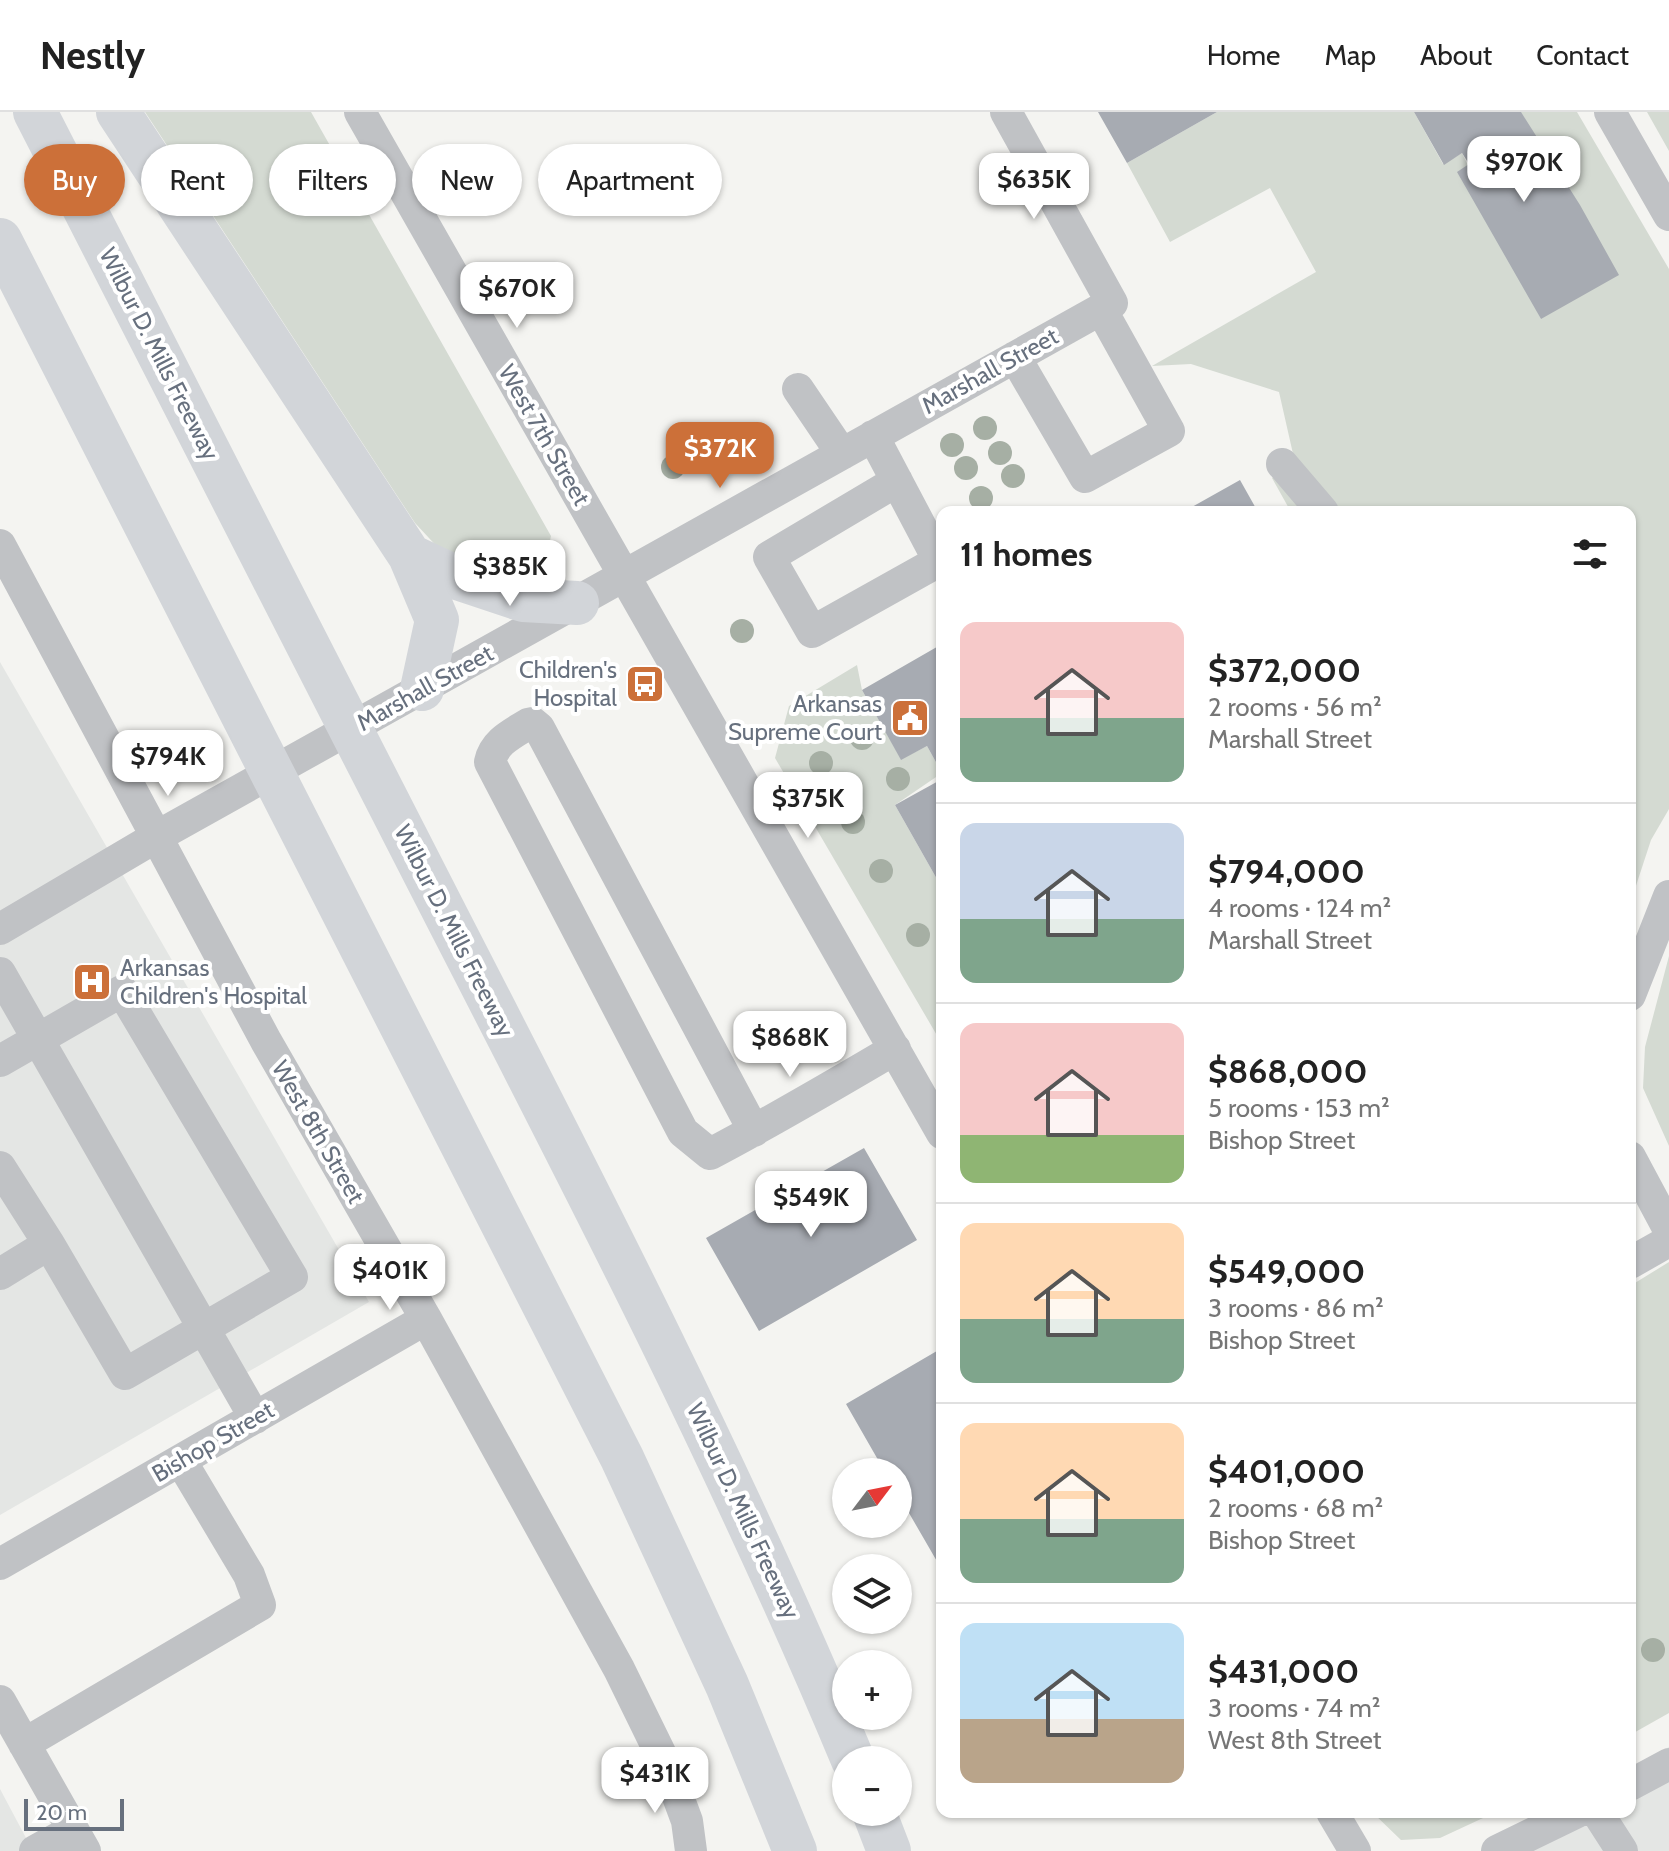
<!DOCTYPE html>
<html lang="en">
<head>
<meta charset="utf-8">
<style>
  body { margin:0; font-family:Cabin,sans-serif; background:#f2f2f2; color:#222; height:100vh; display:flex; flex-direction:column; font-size:30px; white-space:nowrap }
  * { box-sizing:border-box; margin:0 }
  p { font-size:26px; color:#767676 }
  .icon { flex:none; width:44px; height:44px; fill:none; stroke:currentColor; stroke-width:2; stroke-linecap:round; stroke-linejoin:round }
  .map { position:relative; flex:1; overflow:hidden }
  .panel { position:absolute; left:936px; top:394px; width:700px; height:1312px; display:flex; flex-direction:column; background:#fff; border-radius:16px; box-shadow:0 2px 6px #0004 }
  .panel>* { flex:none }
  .banner { position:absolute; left:24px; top:32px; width:760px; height:72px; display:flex; gap:16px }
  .needle { width:52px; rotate:58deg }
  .buttons { position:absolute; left:832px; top:1346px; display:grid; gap:16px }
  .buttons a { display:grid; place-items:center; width:80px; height:80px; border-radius:50%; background:#fff; box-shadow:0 2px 6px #0004; font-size:40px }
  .scale { position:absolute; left:24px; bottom:20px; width:100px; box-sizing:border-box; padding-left:8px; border:4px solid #67707e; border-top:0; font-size:22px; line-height:28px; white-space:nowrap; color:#67707e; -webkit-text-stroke:6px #fff; paint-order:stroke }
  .price { position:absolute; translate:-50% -68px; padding:0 18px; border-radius:16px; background:#fff; color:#222; font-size:26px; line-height:52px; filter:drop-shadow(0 2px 4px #0008) }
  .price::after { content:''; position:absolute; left:50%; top:48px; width:24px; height:18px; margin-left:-12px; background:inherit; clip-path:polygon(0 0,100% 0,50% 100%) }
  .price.active { background:#cc7039; color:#fff }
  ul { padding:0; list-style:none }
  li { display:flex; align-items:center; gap:24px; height:200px; padding:0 24px }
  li+li { border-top:2px solid #e0e0e0 }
  li span { display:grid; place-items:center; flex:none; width:224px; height:160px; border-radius:16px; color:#555 }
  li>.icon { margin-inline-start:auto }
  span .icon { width:96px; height:96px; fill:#fffc; stroke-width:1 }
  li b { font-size:34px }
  h2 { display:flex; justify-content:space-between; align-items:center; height:96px; padding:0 24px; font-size:34px }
  .chip { padding:0 28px; border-radius:36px; background:#fff; box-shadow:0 2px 6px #0004; font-size:28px; line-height:72px }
  .chip.active { background:#cc7039; color:#fff }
  header { display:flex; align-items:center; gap:48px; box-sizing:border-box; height:112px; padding:0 40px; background:#fff; border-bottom:2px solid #e0e0e0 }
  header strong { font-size:38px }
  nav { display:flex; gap:44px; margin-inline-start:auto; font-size:28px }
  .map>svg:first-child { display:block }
  .built { fill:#e4e6e4 }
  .green { fill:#d4dad2 }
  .building { fill:#a7abb2 }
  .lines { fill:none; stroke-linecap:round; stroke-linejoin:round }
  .minor { stroke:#c0c2c5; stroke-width:32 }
  .highway { stroke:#d2d5d9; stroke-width:44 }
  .tree { fill:#a6afa4 }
  .labels { text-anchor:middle; stroke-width:8; stroke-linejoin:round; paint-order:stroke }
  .street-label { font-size:24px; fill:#67707e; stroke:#fff }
  .poi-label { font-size:24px; fill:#67707e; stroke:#fff; text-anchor:end }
</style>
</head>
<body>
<header>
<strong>Nestly</strong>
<nav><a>Home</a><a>Map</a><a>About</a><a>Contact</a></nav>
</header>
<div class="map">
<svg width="1669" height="1739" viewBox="0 0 1669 1739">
  <rect width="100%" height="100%" fill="#f4f4f1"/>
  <path class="built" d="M 0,550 L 369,1190 L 0,1403 Z
    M 1669,1635 L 1669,1739 L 1486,1739 L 1555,1700 L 1630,1700 L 1630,1657 Z
    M 0,1677 L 33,1739 L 0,1739 Z"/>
  <path class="green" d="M 145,0 L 311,0 L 551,424 L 546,447 L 487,452 L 442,440 L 415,411 Z
    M 1217,0 L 1414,0 L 1443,52 L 1462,41 L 1541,207 L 1520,0 L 1577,0 L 1669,157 L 1669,697 L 1651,728 L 1630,792 L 1630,400 L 1291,400 L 1272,366 L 1296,355 L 1279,280 L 1191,252 L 1152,254 L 1316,160 L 1270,76 L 1170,130 L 1127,51 Z
    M 1647,0 L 1669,0 L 1669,39 Z
    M 857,553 L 862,578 L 901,647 L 927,634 L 942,661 L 895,693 L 942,776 L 942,932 L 775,646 L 789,594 Z
    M 1669,844 L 1669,1034 L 1643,976 L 1645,935 Z
    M 1669,1150 L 1669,1601 L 1630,1623 L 1630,1174 Z
    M 1372,1700 L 1496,1700 L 1440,1726 L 1401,1728 Z"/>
  <path class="building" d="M 1098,0 L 1217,0 L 1127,51 Z
    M 1414,0 L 1521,0 L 1580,93 L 1619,163 L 1541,207 L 1457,60 L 1469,52 L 1462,41 L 1444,53 Z
    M 1240,368 L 1258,400 L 1183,400 Z
    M 942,532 L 942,661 L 927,634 L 901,648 L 862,578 Z
    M 942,667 L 942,776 L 895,693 Z
    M 864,1036 L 917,1128 L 759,1219 L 706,1126 Z
    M 942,1236 L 942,1458 L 898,1382 L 898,1360 L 885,1360 L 846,1292 Z"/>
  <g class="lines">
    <path class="minor" d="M 360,0 L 942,1021
      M 1610,0 L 1669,103
      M 1015,245 L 1085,365 L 1169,319 L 1101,197
      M 798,277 L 842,342
      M 873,324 L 939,449 L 812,520 L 769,445 L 897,369
      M 1282,352 L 1323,400
      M 0,433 L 266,929 L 426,1207 L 619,1557 L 667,1655 L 687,1709 L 691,1739
      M 0,817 L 156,725 L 1112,191 L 1006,0
      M 0,861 L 255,1306
      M 1630,883 L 1669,784
      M 0,949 L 122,879 L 292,1165 L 125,1262 L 49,1132 L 0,1055
      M 754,1019 L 539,616 L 533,611 L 528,612 C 512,622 494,630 490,650 L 683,1020 L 710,1042 C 773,1009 834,973 895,937
      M 1630,1045 L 1669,1118
      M 1630,1151 L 1669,1129
      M 0,1162 L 49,1132
      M 0,1452 L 426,1207
      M 0,1589 L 85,1739
      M 24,1632 L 260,1493 L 249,1463 L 181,1349
      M 1630,1673 L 1669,1652
      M 1332,1700 L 1355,1739
      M 1597,1700 L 1622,1739
      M 35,1739 L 73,1718
      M 1497,1739 L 1577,1700"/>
    <path class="highway" d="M 35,0 C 174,272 313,543 452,815 C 593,1089 734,1363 853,1648
      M 118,0 L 410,444 L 437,508 L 422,577
      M 0,128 L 622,1346 L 727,1573 L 795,1739
      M 410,444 L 457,466 L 523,488 L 577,491
      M 874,1700 L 889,1739"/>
  </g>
  <g class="tree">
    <circle cx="985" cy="316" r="12"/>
    <circle cx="952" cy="333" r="12"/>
    <circle cx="1000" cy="341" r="12"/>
    <circle cx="673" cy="355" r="12"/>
    <circle cx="966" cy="356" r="12"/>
    <circle cx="1013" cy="364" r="12"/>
    <circle cx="981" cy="386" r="12"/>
    <circle cx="742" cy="519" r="12"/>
    <circle cx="862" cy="626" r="12"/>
    <circle cx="821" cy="651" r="12"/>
    <circle cx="898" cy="667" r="12"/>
    <circle cx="853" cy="710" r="12"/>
    <circle cx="881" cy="759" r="12"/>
    <circle cx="918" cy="823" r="12"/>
    <circle cx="1653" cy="1538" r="12"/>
  </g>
  <defs>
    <symbol id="bus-square" viewBox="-11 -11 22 22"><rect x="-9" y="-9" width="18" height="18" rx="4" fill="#cc7039" stroke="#fff"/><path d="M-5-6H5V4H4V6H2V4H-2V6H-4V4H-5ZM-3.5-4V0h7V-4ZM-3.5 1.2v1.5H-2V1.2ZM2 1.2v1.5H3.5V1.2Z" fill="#fff"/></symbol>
    <symbol id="civic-square" viewBox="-11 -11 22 22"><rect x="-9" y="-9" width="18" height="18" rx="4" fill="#cc7039" stroke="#fff"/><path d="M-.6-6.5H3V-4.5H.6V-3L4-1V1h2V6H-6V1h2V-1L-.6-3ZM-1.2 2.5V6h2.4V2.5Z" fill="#fff"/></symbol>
    <symbol id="hospital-square" viewBox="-11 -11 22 22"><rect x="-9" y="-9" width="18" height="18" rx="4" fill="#cc7039" stroke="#fff"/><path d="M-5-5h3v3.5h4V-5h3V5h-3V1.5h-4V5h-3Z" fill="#fff"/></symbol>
  </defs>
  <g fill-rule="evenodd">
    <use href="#bus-square" x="623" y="550" width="44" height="44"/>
    <use href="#civic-square" x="888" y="584" width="44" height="44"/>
    <use href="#hospital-square" x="70" y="848" width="44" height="44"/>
  </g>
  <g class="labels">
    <g class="street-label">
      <text transform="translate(159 242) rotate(63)" y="8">Wilbur D. Mills Freeway</text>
      <text transform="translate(990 259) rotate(-29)" y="8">Marshall Street</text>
      <text transform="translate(544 323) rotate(60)" y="8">West 7th Street</text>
      <text transform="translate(425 576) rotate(-29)" y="8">Marshall Street</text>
      <text transform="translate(454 819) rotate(63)" y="8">Wilbur D. Mills Freeway</text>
      <text transform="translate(318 1020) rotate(60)" y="8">West 8th Street</text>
      <text transform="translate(213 1330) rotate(-30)" y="8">Bishop Street</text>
      <text transform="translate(743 1399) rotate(65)" y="8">Wilbur D. Mills Freeway</text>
    </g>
    <g class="poi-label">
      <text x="617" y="566">Children's<tspan x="617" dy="28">Hospital</tspan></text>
      <text x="882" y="600">Arkansas<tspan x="882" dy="28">Supreme Court</tspan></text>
      <text x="120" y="864" text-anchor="start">Arkansas<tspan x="120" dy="28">Children's Hospital</tspan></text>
    </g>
  </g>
</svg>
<div class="buttons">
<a><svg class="needle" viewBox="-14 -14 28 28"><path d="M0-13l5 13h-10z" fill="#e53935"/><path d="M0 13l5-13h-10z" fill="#767676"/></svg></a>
<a><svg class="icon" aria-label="layers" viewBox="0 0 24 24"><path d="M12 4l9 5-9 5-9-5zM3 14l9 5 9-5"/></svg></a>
<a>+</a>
<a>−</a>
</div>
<div class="scale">20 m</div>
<b class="price" style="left:1524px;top:92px">$970K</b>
<b class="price" style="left:1034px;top:109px">$635K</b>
<b class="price" style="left:517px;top:218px">$670K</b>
<b class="price active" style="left:720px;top:378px">$372K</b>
<b class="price" style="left:510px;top:496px">$385K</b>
<b class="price" style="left:168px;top:686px">$794K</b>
<b class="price" style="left:808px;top:728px">$375K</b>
<b class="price" style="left:790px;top:967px">$868K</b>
<b class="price" style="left:811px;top:1127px">$549K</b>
<b class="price" style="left:390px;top:1200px">$401K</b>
<b class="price" style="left:655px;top:1703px">$431K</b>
<div class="banner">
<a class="chip active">Buy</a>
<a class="chip">Rent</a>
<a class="chip">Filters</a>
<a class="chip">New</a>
<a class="chip">Apartment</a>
</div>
<section class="panel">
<h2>11 homes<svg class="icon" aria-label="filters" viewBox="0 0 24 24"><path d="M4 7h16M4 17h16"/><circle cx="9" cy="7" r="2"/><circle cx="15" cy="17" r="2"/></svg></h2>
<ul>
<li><span style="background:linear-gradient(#f6c9c9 60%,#7fa58c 0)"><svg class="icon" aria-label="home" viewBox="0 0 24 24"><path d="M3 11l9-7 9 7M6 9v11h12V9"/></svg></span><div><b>$372,000</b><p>2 rooms · 56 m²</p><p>Marshall Street</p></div></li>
<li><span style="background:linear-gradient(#c9d6e8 60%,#7fa58c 0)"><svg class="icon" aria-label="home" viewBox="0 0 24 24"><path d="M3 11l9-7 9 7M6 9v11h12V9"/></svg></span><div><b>$794,000</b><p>4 rooms · 124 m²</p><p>Marshall Street</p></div></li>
<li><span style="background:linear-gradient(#f6c9c9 70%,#8fb573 0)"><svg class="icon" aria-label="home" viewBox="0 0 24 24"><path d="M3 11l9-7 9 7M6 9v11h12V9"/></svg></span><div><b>$868,000</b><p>5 rooms · 153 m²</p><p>Bishop Street</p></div></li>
<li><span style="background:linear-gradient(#ffd9b3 60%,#7fa58c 0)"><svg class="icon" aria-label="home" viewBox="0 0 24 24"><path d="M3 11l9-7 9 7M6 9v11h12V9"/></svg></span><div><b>$549,000</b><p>3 rooms · 86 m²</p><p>Bishop Street</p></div></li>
<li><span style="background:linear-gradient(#ffd9b3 60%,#7fa58c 0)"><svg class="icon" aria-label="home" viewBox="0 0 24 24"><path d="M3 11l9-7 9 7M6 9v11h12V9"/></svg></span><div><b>$401,000</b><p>2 rooms · 68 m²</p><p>Bishop Street</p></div></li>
<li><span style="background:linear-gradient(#bfe0f5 60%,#b9a48a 0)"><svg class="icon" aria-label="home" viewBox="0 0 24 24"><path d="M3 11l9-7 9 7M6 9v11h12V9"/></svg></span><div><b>$431,000</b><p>3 rooms · 74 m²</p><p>West 8th Street</p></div></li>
</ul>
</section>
</div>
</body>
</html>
